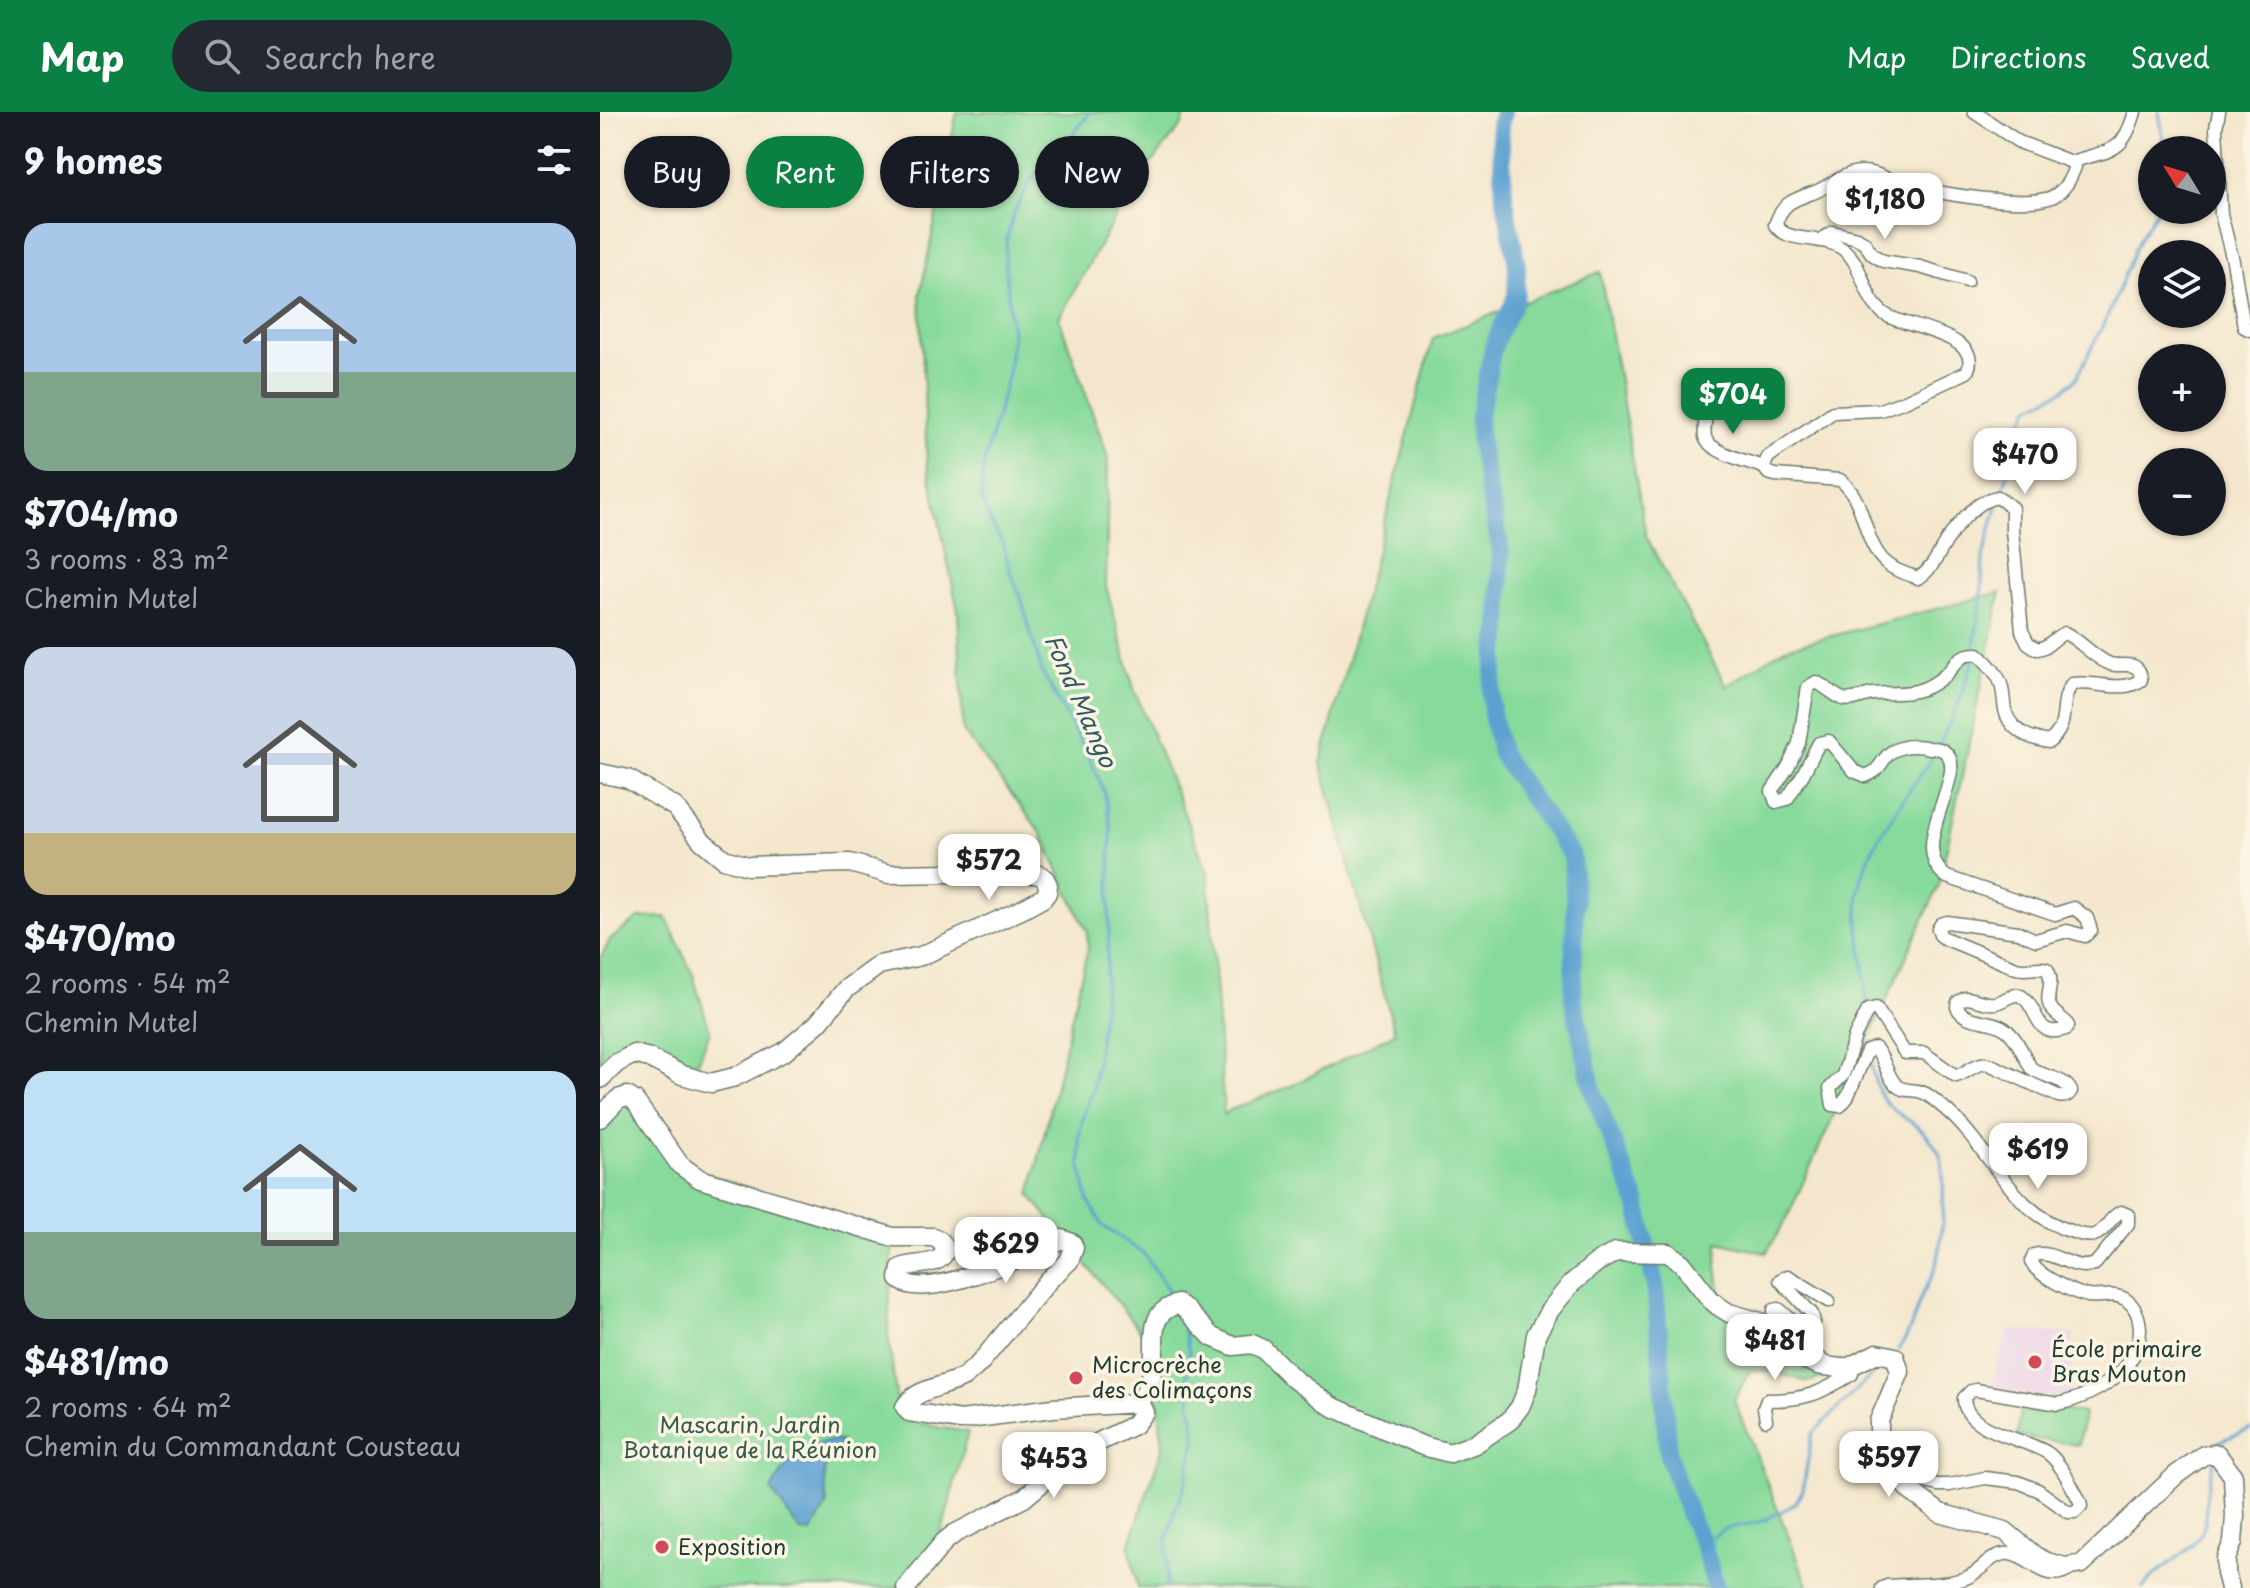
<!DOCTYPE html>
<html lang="en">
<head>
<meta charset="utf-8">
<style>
  body { margin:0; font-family:"Playpen Sans",sans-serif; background:#242831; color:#f1f3f6; height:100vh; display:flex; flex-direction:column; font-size:30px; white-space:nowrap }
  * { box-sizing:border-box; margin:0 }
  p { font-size:26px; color:#9ea1a6 }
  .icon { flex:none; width:44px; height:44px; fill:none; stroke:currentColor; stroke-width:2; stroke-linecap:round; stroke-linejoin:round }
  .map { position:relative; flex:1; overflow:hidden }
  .sheet { display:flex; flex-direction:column; background:#171b24; width:600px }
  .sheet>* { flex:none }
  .hud { position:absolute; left:24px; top:24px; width:760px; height:72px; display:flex; gap:16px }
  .needle { width:52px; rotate:308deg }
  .tools { position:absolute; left:1538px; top:24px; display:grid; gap:16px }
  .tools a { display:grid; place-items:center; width:88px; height:88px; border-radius:50%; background:#171b24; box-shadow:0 2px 6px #0004; font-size:40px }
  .price { position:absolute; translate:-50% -68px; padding:0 18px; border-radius:16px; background:#fff; color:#222; font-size:26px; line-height:52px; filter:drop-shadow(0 2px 4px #0008) }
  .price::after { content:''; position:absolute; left:50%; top:48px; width:24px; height:18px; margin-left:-12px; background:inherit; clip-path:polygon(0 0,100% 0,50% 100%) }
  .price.on { background:#0b8043; color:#fff }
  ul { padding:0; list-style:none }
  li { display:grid; align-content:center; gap:16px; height:424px; padding:0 24px }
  li span { display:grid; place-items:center; height:248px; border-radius:24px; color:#555 }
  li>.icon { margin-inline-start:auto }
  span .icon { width:144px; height:144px; fill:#fffc; stroke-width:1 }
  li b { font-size:34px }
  h2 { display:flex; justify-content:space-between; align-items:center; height:96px; padding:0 24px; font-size:34px }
  .tag { padding:0 28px; border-radius:36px; background:#171b24; box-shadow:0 2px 6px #0004; font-size:28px; line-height:72px }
  .tag.on { background:#0b8043; color:#fff }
  header { display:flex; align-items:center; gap:48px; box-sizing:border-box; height:112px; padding:0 40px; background:#0b8043; color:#fff }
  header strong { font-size:38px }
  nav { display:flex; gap:44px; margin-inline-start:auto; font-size:28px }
  .search { width:560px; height:72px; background:#242831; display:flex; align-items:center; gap:20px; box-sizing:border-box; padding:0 28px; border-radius:44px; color:#9ea1a6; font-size:30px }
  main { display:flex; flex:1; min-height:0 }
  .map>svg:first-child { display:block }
  .built { fill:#ebd1eb }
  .green { fill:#87da9b; stroke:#538c68; stroke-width:2 }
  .water { fill:#5ca1d1; stroke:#3e6f82; stroke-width:2 }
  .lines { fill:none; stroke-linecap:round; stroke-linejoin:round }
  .stream { stroke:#5ca1d1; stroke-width:3 }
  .river { stroke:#5ca1d1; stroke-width:18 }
  .street-casing { stroke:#6a786a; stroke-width:15 }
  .secondary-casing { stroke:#6a786a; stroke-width:21 }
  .street { stroke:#fff; stroke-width:12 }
  .secondary { stroke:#fff; stroke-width:18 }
  .poi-dot { fill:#d1495b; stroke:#fcf5e5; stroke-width:3 }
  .labels { text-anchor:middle; stroke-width:7; stroke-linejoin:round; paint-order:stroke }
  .poi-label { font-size:22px; fill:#1f3d34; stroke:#fcf5e5; text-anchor:start }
  .park-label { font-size:22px; fill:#345c49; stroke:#fcf5e5 }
  .water-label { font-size:24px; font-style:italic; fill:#315b63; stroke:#fcf5e5 }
</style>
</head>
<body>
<header>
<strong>Map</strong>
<div class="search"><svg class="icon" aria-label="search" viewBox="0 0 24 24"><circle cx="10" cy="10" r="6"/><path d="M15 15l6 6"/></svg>Search here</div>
<nav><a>Map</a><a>Directions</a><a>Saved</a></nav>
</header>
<main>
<section class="sheet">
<h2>9 homes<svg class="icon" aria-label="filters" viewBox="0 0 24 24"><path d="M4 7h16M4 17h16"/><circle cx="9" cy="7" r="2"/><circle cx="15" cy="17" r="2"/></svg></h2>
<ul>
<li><span style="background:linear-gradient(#a9c7e8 60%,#7fa58c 0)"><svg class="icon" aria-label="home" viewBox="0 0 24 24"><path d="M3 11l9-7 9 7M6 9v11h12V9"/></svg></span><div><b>$704/mo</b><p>3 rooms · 83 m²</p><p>Chemin Mutel</p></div></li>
<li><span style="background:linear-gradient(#c9d6e8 75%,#c2b280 0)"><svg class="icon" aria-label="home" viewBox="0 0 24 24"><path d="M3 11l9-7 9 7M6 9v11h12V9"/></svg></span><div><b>$470/mo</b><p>2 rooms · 54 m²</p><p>Chemin Mutel</p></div></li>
<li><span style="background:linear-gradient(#bfe0f5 65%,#7fa58c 0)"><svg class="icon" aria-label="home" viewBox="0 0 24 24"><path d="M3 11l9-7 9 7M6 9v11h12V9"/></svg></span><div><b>$481/mo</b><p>2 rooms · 64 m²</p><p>Chemin du Commandant Cousteau</p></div></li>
</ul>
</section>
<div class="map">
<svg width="1650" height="1476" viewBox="0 0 1650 1476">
  <rect width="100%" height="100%" fill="#fcf5e5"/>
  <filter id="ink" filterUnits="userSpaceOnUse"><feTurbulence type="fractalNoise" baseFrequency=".0125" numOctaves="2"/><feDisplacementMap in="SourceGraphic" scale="16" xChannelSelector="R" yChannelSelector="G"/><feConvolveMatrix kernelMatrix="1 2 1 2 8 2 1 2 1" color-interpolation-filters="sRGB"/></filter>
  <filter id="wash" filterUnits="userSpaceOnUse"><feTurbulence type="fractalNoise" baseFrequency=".006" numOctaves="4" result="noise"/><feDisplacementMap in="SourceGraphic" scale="32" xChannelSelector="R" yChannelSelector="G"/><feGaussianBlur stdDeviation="1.8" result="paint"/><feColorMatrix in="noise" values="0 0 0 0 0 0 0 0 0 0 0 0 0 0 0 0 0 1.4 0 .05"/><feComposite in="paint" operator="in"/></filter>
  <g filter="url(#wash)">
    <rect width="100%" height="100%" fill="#f4e7cd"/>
    <path class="built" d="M 1408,1218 L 1474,1222 L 1469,1287 L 1389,1278 Z"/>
    <path class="green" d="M 357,0 L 586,0 L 582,13 L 531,77 L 459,206 L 508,345 L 506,474 L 534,577 L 608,761 L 624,1003 L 630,998 L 691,974 L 795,921 L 721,651 L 833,226 L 1000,160 L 1046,424 L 1126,574 L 1185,536 L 1401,480 L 1339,773 L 1186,1108 L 1166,1141 L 1118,1130 L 1117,1154 L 1121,1184 L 1242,1261 L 1207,1270 L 1175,1260 L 1150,1258 L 1134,1288 L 1209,1476 L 538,1476 L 529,1434 L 563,1334 L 551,1232 L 430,1083 L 488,836 L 487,819 L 441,721 L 363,619 L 358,499 L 327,351 L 320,183 Z
      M 66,805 L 93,863 L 110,919 L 98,950 L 77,948 L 49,932 L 18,933 L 0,948 L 0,847 L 10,828 L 39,806 Z
      M 27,984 L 80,1053 L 293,1125 L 288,1221 L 299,1306 L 331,1314 L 368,1320 L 341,1423 L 296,1476 L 0,1476 L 0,1006 Z
      M 1421,1292 L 1484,1301 L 1479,1333 L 1417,1324 Z"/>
    <path class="water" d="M 234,1328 L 241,1329 L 239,1335 L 230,1343 L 224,1360 L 227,1393 L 211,1421 L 201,1420 L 171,1378 C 193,1344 191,1337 234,1328 Z"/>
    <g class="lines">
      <path class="stream" d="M 490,0 L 476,19 L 433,65 L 416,96 L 407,125 L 405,151 L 412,223 L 408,262 L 383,356 L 381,385 L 390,409 L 403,432 L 411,462 L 421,486 L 442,560 L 490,647 L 504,679 L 511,716 L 509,822 L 503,897 L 493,978 L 485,998 L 479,1024 L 481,1055 L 488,1088 L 503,1114 L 544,1142 L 574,1187
        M 1559,0 L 1565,38
        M 1403,379 L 1419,316 L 1430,295 L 1463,278 L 1476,267 L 1509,201 L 1539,127 L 1557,98
        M 1374,534 L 1381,489 L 1383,445 L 1397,395
        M 1339,633 C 1353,606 1365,578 1373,548
        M 1267,895 C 1266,862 1258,824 1258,791 C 1259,737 1309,685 1335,640
        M 1268,911 L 1269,935
        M 1270,943 C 1272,958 1275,976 1285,989 C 1292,999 1304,1005 1314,1012 C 1323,1018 1332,1029 1338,1039 C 1348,1055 1342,1135 1336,1154 C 1332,1168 1322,1179 1318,1193 C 1313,1209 1309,1225 1298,1237
        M 1616,1334 L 1616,1331 L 1650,1317
        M 1103,1432 L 1124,1417 L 1163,1409 L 1195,1392 L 1203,1378 L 1212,1322 L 1284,1251
        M 567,1476 L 567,1428 L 575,1398 L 584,1376 L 596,1327 L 587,1266 L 589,1241 L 582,1208
        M 1543,1476 C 1558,1454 1584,1447 1599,1425 C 1609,1410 1604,1397 1607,1381 C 1608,1371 1611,1360 1614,1350"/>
      <path class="river" d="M 903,0 L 900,12 L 904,83 L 917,154 L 916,182 L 913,193 L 901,216 L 893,236 L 878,309 L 882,346 L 901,439 L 900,517 L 891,581 L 892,602 L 901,642 L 972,744 L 975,796 L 973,886 L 993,980 L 1037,1090 L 1055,1173 L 1068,1343 L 1090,1406 L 1103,1432 L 1116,1476"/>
    </g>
  </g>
  <g filter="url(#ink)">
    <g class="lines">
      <defs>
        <path id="street" d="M 1619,0 L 1616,16 L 1621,102 L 1633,149 L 1644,215 L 1650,218
          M 1471,50 C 1510,37 1522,44 1535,0
          M 1219,129 L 1233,120 L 1257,126 L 1264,130 L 1272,142 L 1283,149 L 1320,155 L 1367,169
          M 1108,291 C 1107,301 1103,315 1105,325 C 1108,339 1150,351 1164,355
          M 1218,1253 L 1221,1247 L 1193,1218 L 1174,1203 L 1174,1198 L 1179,1197 L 1196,1212 L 1207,1216 L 1214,1210 L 1212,1202 L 1180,1168 L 1188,1164 L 1229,1189
          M 1166,1308 L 1164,1296 L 1167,1288 C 1206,1288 1219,1282 1252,1262 L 1251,1254
          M 1298,1364 L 1338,1373 L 1350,1373 L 1385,1366 L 1418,1370 L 1438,1378 L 1468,1400 L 1475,1400 L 1481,1394 L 1480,1389 C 1471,1374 1463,1354 1449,1342 C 1427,1326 1363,1320 1364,1286 L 1371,1279 L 1376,1278 L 1458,1292 C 1494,1284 1538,1260 1540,1219 C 1540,1207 1536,1194 1525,1187 C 1513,1180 1501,1186 1488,1184 C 1473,1181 1437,1163 1431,1150 L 1434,1143 C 1455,1137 1473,1161 1495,1152 L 1528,1112 L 1528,1103 L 1521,1100 C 1510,1104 1506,1120 1494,1123 C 1488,1125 1481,1122 1476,1121 C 1409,1102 1393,1037 1344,996 C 1338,991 1331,984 1324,981 C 1314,976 1304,981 1296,973 C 1285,961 1285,946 1275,936 L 1267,939 L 1247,986 L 1240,994 L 1233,993 L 1230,976 L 1243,963 L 1255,924 L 1268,898 L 1276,896 L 1305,941 L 1324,941 L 1356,964 C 1368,961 1376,949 1389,952 L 1458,984 C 1464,985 1468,985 1471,979 C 1464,965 1444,966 1431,956 C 1423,943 1416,922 1402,915 C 1387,906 1365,912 1357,895 L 1358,890 L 1365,886 C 1375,886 1386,893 1396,891 C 1406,889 1415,877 1425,887 C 1439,900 1436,927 1466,917 L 1468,914 L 1466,910 C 1461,906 1454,901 1451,896 C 1443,883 1456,872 1447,857 C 1437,854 1427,859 1416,856 L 1344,826 L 1340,823 L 1338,817 L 1341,812 L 1347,810 L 1418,820 L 1436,828 L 1467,819 L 1485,824 L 1491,818 L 1487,806 L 1474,796 L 1455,802 L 1347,765 C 1302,734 1376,655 1342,638 C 1339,636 1334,636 1330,636 C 1318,633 1304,633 1293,639 C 1285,643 1283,651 1277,657 C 1276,659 1268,663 1266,664 L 1254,659 L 1229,629 L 1219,631 L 1202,664 L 1187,687 L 1176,690 L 1172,679 L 1188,655 L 1199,631 L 1208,575 L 1216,570 C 1225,574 1236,585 1243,587 C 1253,590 1263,583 1273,582 C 1301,580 1320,585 1344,564 C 1358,552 1356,542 1378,542 C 1386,550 1394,557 1399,567 C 1404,577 1403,588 1405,598 C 1410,619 1431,627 1449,630 C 1472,611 1457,592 1472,572 C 1494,568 1521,582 1541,568 C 1540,546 1523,556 1510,552 C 1494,546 1481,529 1465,521 C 1453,525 1451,535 1437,537 L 1428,531 L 1422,519 L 1412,418 L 1412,396 L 1398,385 C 1379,387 1360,409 1349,425 C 1339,439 1334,457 1318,466 C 1306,462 1293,458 1284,449 C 1262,427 1266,387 1240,368 L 1175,363 L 1168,361 L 1164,355 L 1168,345 L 1233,300 L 1280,298 L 1305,289 L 1367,260 C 1385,223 1306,216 1286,203 C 1260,186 1266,149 1238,134 C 1219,123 1189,132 1175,113 C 1183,90 1193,88 1215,80 C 1230,74 1243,61 1260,60 C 1275,59 1287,68 1301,72 C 1332,80 1427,98 1454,84 C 1466,77 1470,67 1475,55 L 1471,50 L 1419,30 L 1374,0
          M 1282,1476 L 1287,1474 C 1309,1472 1349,1474 1368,1465 C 1382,1459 1392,1440 1410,1442 C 1431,1445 1445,1471 1467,1458"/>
        <path id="secondary" d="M 0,661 L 28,667 L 75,695 L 102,729 L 124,747 L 148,754 L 250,751 L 289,762 L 416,760 L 440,763 L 445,767 L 448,773 L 447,781 L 443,786 L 421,798 L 321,844 L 279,853 L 246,877 L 218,911 L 184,940 L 135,965 L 111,971 L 82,963 L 49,946 L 34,942 L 17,951 L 0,967
          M 0,1006 L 18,987 L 27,984 L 35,989 L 80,1053 L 100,1067 L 293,1125 L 333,1125 C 346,1130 350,1143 335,1149 C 324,1153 312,1152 301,1156 L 299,1167 C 323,1192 433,1140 462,1127 L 472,1131 L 474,1136 L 469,1149 L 449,1168 L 379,1252 C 374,1256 369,1261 364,1265 C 346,1275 315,1276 305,1295 L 309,1300 L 361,1308 L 453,1296 L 539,1291
          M 539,1291 C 546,1279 551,1269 553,1256 C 557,1230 545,1201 578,1192 L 586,1198 L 612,1225 L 633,1234 L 652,1232 L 663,1237 L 695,1268 L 731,1294 L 823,1334 L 850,1341 L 875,1332 L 909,1309 L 920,1295 L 927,1278 L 936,1223 L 950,1198 L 971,1172 L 996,1151 L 1016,1140 L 1068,1141 L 1082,1151 L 1110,1187 L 1118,1194 L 1129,1201 L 1164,1211 L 1206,1248 L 1218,1253 L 1240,1256 L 1251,1254 L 1277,1241 L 1295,1245 L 1300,1260 L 1279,1309 L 1279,1323 L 1298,1364 L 1309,1378 L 1340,1401 L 1405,1419 L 1435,1444 L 1447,1450 L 1465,1455 L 1482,1452 L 1576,1363 L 1604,1343 L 1617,1342 L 1633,1364 L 1635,1404 L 1633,1430 L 1626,1447 L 1626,1461 L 1630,1476
          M 306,1476 L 344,1430 L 354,1422 L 424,1386 L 478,1340 L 534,1313 L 544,1300 L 539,1291"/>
      </defs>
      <use href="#street" class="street-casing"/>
      <use href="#secondary" class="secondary-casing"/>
      <use href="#street" class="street"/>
      <use href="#secondary" class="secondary"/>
    </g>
  </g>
  <g class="poi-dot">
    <circle cx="1435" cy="1250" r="8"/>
    <circle cx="476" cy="1266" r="8"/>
    <circle cx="62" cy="1435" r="8"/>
  </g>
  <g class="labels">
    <g class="poi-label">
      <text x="1451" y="1245">École primaire<tspan x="1451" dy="25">Bras Mouton</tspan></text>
      <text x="492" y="1261">Microcrèche<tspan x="492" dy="25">des Colimaçons</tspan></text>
      <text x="78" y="1443">Exposition</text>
    </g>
    <g class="park-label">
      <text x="150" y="1321">Mascarin, Jardin<tspan x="150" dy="25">Botanique de la Réunion</tspan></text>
    </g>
    <g class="water-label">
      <text transform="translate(480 589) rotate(66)" y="8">Fond Mango</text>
    </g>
  </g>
</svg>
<div class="tools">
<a><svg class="needle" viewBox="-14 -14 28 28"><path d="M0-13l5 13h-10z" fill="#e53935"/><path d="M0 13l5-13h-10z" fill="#9ea1a6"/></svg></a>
<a><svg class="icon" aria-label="layers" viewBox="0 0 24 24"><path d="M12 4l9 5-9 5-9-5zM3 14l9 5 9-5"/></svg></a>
<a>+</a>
<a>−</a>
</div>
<b class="price" style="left:1285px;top:129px">$1,180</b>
<b class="price on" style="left:1133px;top:324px">$704</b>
<b class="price" style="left:1425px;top:384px">$470</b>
<b class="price" style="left:389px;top:790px">$572</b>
<b class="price" style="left:1438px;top:1079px">$619</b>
<b class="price" style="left:406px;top:1173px">$629</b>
<b class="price" style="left:1175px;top:1270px">$481</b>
<b class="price" style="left:1289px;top:1387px">$597</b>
<b class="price" style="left:454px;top:1388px">$453</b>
<div class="hud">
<a class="tag">Buy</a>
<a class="tag on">Rent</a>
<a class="tag">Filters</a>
<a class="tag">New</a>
</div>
</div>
</main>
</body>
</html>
